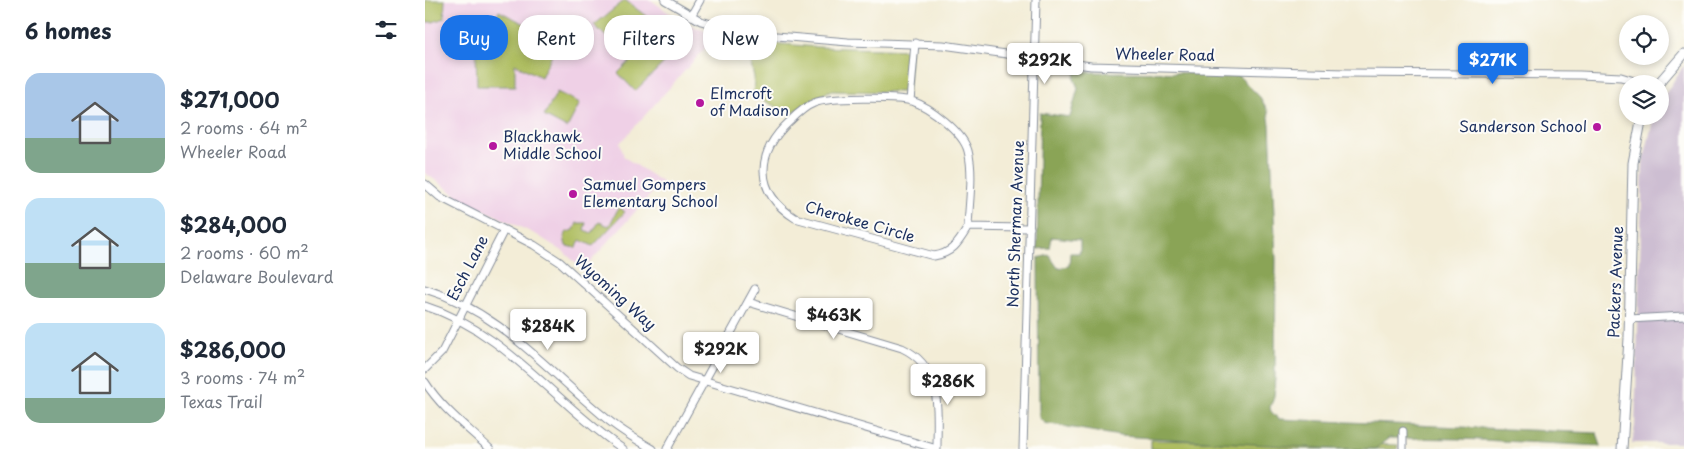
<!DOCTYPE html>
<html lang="en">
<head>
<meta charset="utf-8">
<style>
  body { margin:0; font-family:"Playpen Sans",sans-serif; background:#f2f2f3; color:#1f2937; height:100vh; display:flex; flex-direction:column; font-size:19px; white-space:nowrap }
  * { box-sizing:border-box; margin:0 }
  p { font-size:16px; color:#747a83 }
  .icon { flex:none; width:28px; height:28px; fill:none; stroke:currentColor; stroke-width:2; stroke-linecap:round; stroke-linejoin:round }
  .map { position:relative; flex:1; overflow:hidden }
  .sheet { display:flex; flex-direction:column; background:#fff; width:425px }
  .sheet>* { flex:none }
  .hud { position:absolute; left:15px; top:15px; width:475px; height:45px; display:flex; gap:10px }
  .buttons { position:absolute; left:1194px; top:15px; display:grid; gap:10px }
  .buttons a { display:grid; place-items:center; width:50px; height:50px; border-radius:50%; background:#fff; box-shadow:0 2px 8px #0003; font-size:25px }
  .price { position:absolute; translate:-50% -42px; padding:0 11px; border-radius:5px; background:#fff; color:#222; font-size:16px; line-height:32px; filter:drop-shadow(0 1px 2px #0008) }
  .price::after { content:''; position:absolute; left:50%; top:30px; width:15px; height:11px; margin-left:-8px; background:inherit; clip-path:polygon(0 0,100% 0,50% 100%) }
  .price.current { background:#1a73e8; color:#fff }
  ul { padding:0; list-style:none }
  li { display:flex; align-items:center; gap:15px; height:125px; padding:0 25px }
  li span { display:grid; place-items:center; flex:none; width:140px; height:100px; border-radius:15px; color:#555 }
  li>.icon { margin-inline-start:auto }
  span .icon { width:60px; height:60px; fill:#fffc; stroke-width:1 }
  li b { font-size:21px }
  h2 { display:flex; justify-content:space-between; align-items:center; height:60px; padding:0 25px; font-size:21px }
  .chip { padding:0 18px; border-radius:20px; background:#fff; box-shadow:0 2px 8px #0003; font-size:18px; line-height:45px }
  .chip.current { background:#1a73e8; color:#fff }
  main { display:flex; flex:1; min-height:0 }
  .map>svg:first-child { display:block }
  .built { fill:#efd0e6 }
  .industrial { fill:#cdbed2 }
  .green { fill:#aebd60; stroke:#64765f }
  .forest { fill:#8aa456; stroke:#526a5a }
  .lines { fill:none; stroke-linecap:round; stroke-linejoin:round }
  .minor-casing { stroke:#878e9a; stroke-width:9 }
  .major-casing { stroke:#878e9a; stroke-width:11 }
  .minor { stroke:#fff; stroke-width:7 }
  .major { stroke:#fff; stroke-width:9 }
  .poi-dot { fill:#b5179e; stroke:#fdfcf7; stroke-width:2 }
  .labels { text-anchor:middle; stroke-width:4; stroke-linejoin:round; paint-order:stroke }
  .street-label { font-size:15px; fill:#1b2f5e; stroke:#fdfcf7 }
  .poi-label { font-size:15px; fill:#1b2f5e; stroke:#fdfcf7; text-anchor:start }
</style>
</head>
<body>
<main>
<section class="sheet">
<h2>6 homes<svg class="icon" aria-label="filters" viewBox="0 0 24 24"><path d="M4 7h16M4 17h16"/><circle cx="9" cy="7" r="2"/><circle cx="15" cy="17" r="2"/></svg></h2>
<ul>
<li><span style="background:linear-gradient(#a9c7e8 65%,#7fa58c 0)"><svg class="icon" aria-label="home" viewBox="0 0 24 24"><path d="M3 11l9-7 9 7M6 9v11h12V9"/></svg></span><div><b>$271,000</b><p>2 rooms · 64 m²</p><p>Wheeler Road</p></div></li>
<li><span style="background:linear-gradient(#bfe0f5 65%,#7fa58c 0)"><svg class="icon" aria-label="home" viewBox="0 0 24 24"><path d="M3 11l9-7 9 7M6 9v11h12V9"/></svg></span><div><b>$284,000</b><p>2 rooms · 60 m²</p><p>Delaware Boulevard</p></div></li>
<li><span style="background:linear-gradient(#bfe0f5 75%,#7fa58c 0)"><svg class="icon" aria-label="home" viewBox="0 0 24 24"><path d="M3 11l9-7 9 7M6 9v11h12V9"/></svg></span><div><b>$286,000</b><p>3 rooms · 74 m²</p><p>Texas Trail</p></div></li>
</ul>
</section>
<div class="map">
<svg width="1259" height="449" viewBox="0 0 1259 449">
  <rect width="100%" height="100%" fill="#fdfcf7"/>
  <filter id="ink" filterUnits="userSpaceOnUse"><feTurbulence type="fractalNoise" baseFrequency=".02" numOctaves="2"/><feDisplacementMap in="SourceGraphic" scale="10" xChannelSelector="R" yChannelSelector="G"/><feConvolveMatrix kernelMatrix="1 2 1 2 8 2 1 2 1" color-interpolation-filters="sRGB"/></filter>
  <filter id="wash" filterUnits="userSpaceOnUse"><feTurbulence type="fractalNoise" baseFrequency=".0096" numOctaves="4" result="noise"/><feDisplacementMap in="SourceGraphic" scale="20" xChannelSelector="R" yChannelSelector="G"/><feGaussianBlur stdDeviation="1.12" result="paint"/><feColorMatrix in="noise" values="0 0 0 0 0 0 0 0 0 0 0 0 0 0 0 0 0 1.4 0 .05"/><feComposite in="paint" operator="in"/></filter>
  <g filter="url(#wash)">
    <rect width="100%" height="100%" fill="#f3edd7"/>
    <path class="built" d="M 0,0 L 226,0 L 254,20 L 291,36 L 195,143 L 199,157 L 237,182 L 158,270 L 139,252 L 112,235 L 40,201 L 0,173 Z"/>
    <path class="industrial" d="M 1259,65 L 1259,443 L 1207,443 L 1210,426 L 1218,163 L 1229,116 L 1235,116 L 1235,102 Z"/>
    <path class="green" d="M 0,0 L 20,0 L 19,18 L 8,22 L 0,22 Z
      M 200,0 L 230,23 L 198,53 L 169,25 Z
      M 74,11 L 134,41 L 116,77 L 90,64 L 90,86 L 52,86 L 51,52 L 64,51 L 56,47 Z
      M 232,35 L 249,53 L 210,91 L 193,73 Z
      M 320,41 L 393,47 L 486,50 L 483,92 L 404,91 L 365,114 L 328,95 L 329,77 Z
      M 132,92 L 155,103 L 142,128 L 119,116 Z
      M 194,207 L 200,212 L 168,246 L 155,240 L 151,248 L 141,246 L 139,237 L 142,232 L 149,230 L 152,223 L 161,223 L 159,230 L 167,233 L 174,222 L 184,226 Z
      M 726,440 L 973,445 L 972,449 L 726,449 Z"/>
    <path class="forest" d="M 650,72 L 797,73 L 814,76 L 835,97 L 843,111 L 845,124 L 851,259 L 850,379 C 849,384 850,391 849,396 C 845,409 841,408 854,419 L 1172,433 L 1176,446 L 1036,439 L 964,438 L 950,449 L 909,449 L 695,436 L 619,423 L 614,418 L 613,258 L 624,255 L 633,268 L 644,266 L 645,253 L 655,253 L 655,240 L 627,237 L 625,248 L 612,249 L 615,113 L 645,117 L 653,88 L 649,79 Z"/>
  </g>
  <g filter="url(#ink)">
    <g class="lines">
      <defs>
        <path id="minor" d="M 240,0 L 276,21 L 317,33 L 423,42 L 518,45 L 666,66 L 921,73 L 1155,75 L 1196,77 L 1219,84
          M 266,16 L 275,0
          M 485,101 L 490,43
          M 0,184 L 15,197 L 109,245 L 135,262 L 252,368 L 264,376 L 512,449
          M 543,227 C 534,242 528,253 509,256 L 370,218 C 329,192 330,153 365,121 C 371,115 381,106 389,103 C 402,97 473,97 487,101 C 505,107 538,132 543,151 C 549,174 544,202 543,227 L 605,228
          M 0,289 C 74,311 120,368 177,415 C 192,428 210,439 228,449
          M 323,302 L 477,348 C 518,367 512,410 512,449
          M 0,306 C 80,331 130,403 198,449
          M 1204,319 L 1259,316
          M 0,369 L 17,352 L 79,230
          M 0,382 C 17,409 43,428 65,449
          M 978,431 L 978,449
          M 242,449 L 330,289
          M 598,449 L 611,0"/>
        <path id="major" d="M 1233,84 L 1259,54
          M 1197,449 L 1204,338 L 1208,163 L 1217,116"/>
      </defs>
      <use href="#minor" class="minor-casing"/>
      <use href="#major" class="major-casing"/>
      <use href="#minor" class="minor"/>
      <use href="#major" class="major"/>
    </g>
  </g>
  <g class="poi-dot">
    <circle cx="275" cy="103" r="5"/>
    <circle cx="1172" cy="127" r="5"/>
    <circle cx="68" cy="146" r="5"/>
    <circle cx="148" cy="194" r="5"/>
  </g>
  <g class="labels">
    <g class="street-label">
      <text transform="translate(740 55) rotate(1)" y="5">Wheeler Road</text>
      <text transform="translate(435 222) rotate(16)" y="5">Cherokee Circle</text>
      <text transform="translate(591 224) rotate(-88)" y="5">North Sherman Avenue</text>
      <text transform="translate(43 268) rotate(-63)" y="5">Esch Lane</text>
      <text transform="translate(1191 282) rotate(-88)" y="5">Packers Avenue</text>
      <text transform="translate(190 293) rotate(42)" y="5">Wyoming Way</text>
    </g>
    <g class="poi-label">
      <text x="285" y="99">Elmcroft<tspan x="285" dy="17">of Madison</tspan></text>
      <text x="1162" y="132" text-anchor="end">Sanderson School</text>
      <text x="78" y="142">Blackhawk<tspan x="78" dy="17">Middle School</tspan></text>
      <text x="158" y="190">Samuel Gompers<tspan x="158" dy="17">Elementary School</tspan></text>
    </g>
  </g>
</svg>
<div class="buttons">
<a><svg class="icon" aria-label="locate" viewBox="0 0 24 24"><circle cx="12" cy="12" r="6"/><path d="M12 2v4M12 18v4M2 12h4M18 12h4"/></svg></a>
<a><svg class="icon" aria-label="layers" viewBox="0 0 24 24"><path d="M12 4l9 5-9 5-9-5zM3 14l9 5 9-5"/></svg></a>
</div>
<b class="price" style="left:620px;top:85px">$292K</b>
<b class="price current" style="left:1068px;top:85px">$271K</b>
<b class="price" style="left:409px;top:340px">$463K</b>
<b class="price" style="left:123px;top:351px">$284K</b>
<b class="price" style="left:296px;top:374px">$292K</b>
<b class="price" style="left:523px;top:406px">$286K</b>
<div class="hud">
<a class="chip current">Buy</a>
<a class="chip">Rent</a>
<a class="chip">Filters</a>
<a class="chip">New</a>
</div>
</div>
</main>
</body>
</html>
